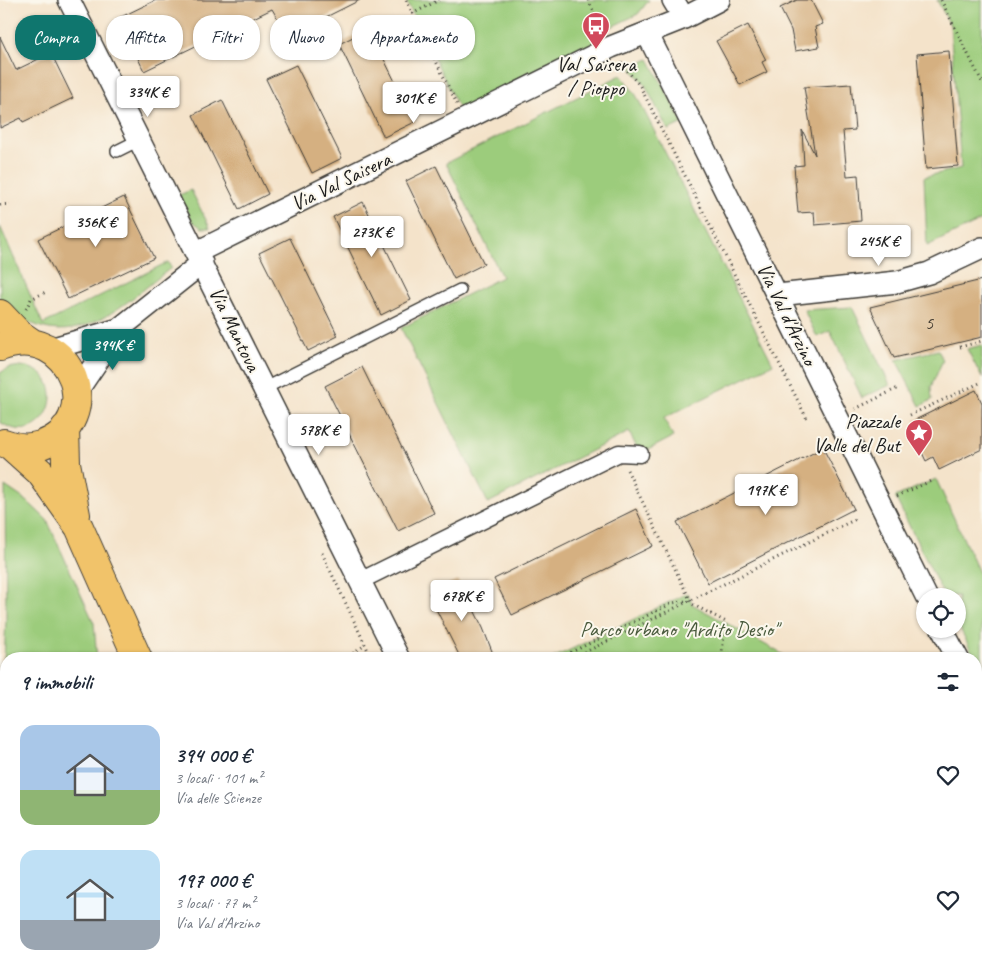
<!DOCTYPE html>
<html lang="it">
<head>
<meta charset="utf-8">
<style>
  body { margin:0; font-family:Caveat,sans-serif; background:#f6f6f7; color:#1f2937; height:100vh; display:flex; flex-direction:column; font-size:19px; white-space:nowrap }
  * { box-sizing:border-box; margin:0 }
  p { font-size:16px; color:#747a83 }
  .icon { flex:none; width:28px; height:28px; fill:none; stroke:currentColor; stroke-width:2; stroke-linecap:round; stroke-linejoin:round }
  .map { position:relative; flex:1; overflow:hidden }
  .panel { position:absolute; left:0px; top:652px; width:982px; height:321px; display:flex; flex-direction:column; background:#fff; border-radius:20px 20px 0 0; box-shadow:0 1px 4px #0004 }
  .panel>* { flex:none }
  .top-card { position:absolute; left:15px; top:15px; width:500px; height:45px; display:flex; gap:10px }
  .tools { position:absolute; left:916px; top:588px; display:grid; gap:10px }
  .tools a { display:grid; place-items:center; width:50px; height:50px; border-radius:50%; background:#fff; box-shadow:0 1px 4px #0004; font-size:25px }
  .price { position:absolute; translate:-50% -42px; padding:0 11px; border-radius:5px; background:#fff; color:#222; font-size:16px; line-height:32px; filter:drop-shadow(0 1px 2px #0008) }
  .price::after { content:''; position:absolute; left:50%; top:30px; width:15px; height:11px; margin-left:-8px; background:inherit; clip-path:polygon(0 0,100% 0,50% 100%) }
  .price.current { background:#0f766e; color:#fff }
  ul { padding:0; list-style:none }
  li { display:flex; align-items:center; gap:15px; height:125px; padding:0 20px }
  li span { display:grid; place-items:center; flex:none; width:140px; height:100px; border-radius:15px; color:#555 }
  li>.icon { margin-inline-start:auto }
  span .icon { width:60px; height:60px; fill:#fffc; stroke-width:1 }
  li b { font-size:21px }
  h2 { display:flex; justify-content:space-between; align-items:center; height:60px; padding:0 20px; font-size:21px }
  .tag { padding:0 18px; border-radius:20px; background:#fff; box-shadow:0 1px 4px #0004; font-size:18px; line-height:45px }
  .tag.current { background:#0f766e; color:#fff }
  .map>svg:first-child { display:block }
  .green { fill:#9ccc7b; stroke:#5c744c }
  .building { fill:#d5b081 }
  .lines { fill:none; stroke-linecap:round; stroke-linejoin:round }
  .service-casing { stroke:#3c3a36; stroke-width:14 }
  .pedestrian-casing { stroke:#3c3a36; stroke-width:19 }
  .minor-casing { stroke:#3c3a36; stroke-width:24 }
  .tertiary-casing { stroke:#3c3a36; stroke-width:29 }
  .primary-casing { stroke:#3c3a36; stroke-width:30 }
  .path { stroke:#3c3a36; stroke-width:3; stroke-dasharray:1 4; stroke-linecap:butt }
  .service { stroke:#fff; stroke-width:11 }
  .pedestrian { stroke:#fff; stroke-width:16 }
  .minor { stroke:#fff; stroke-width:21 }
  .tertiary { stroke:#fff; stroke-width:26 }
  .primary { stroke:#f1c36a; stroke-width:28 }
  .labels { text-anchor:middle; stroke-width:4; stroke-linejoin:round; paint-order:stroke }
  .number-label { font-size:19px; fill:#4a4135 }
  .poi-label { font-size:21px; fill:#1c1c1c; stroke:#fbf7ec }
  .street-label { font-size:21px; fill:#1c1c1c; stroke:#fbf7ec }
  .park-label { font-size:21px; fill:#495a3d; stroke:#fbf7ec }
</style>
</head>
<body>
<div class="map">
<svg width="982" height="973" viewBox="0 0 982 973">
  <rect width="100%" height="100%" fill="#fbf7ec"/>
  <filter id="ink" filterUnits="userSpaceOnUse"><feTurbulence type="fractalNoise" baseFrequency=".02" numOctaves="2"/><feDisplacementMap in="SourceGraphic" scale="10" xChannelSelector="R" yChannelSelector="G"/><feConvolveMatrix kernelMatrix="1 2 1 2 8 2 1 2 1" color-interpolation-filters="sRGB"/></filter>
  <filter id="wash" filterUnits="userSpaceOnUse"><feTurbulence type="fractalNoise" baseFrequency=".0096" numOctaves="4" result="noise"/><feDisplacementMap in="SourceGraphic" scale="20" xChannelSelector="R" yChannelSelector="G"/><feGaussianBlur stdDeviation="1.12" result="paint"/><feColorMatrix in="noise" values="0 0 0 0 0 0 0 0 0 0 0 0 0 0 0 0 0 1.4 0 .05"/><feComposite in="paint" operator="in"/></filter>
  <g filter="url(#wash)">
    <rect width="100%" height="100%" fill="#f4e3ca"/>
    <path class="green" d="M 406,0 L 649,0 L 638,14 L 603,31 L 611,47 L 464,119 Z
      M 937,0 L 982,0 L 982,220 L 927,246 L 924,177 L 961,168 L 950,25 Z
      M 649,59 L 683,123 L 668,130 L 644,83 L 631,68 Z
      M 621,75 L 636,95 L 773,364 L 664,418 L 673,437 L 640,454 L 629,432 L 488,503 L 401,328 L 502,277 L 446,163 Z
      M 191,190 L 210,228 L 202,228 L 192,221 L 179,195 Z
      M 0,226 L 43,324 L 168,262 L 171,268 C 132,297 85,347 33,324 C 20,319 7,310 0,298 Z
      M 852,307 L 890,385 L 862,398 L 830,331 L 817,337 L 804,310 Z
      M 982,345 L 982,378 L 967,349 Z
      M 938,350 L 943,360 L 931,387 L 932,400 L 920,406 L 896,360 Z
      M 21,366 C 77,373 46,454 0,422 L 0,373 L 8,368 Z
      M 936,479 L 982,579 L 982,664 L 975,659 L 958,624 L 958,596 L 944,596 L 895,497 Z
      M 5,486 L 27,501 L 47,520 L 94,623 L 97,659 L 6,659 L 6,686 L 3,683 L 6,619 Z
      M 688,593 L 692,604 L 791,659 L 551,659 Z
      M 982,744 L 982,879 L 976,886 L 976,755 Z
      M 175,968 L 254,968 L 256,973 L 175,973 Z
      M 534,968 L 828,968 L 825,973 L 537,973 Z"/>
    <g id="blocks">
      <path class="building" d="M 156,0 L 360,0 L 288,36 L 272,9 L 144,71 L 119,18 Z
        M 797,0 L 811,0 L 823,24 L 815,27 L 819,47 L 795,51 L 791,30 L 780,8 Z
        M 748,25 L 766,60 L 762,62 L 767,72 L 740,85 L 716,41 Z
        M 369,29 L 415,122 L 384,137 L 339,44 Z
        M 0,37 L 16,70 L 51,53 L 73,98 L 23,122 L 21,118 L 0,128 Z
        M 949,51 L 958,166 L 926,169 L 917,54 Z
        M 296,65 L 342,158 L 312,173 L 266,79 Z
        M 851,84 L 855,130 L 843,131 L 847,176 L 858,175 L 861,221 L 815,225 L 814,212 L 798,213 L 794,166 L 804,165 L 802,130 L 815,155 L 804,87 Z
        M 222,100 L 268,194 L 239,209 L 193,115 Z
        M 436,166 L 484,264 L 454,279 L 406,181 Z
        M 124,197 L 154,258 L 68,299 L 38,239 Z
        M 363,202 L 411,300 L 381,315 L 333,217 Z
        M 290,238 L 338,336 L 308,351 L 259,253 Z
        M 982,280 L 982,337 L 894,358 L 870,307 Z
        M 362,367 L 434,513 L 398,531 L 325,386 Z
        M 976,390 L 982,403 L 982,449 L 939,470 L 933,457 L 926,461 L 914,436 L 921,433 L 915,420 Z
        M 823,448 L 854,509 L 708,583 L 677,522 Z
        M 636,509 L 653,546 L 512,615 L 494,579 Z
        M 457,580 L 463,588 L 483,628 L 495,659 L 461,659 L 434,605 L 429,593 Z"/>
    </g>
  </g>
  <g filter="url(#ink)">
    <use href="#blocks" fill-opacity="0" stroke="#3c3a36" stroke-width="1"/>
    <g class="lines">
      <defs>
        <path id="service" d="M 117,151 L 139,140
          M 265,388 L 460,290"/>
        <path id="pedestrian" d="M 360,581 L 619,453 L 640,454"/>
        <path id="minor" d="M 69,0 L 399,659
          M 673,0 L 684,18
          M 647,33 L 926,596
          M 197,252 L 611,47 L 684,18 L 719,0
          M 778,295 L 897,282 L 929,273 L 982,248
          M 50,349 L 119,329
          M 77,391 L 119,329 L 202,263
          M 942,629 L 958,659
          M 976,695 L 982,706
          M 976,724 L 982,714
          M 874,968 L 881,973
          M 950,968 L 951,973
          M 838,973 L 841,968
          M 974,973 L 982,961"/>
        <path id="tertiary" d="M 976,904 L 982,898
          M 907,973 L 912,968"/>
        <path id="primary" d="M 0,314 L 18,333 L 31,342
          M 0,347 C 73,320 107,423 41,445 C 28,449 16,448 4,443
          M 65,428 L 66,463 L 76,515
          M 11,446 L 40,472 L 79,527 L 138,659
          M 274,968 L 276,973"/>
      </defs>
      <use href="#service" class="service-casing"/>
      <use href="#pedestrian" class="pedestrian-casing"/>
      <use href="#minor" class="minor-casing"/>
      <use href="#tertiary" class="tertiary-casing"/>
      <use href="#primary" class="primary-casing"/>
      <path class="path" d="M 406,0 L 457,104
        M 588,0 L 603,31
        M 941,0 L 982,82
        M 412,14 L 439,0
        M 621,63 L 640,86 L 808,421
        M 0,205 L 10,204
        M 26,309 L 31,299 L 48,291
        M 960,347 L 982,341
        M 855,409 L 898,388
        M 910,415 L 982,382
        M 627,470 L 692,604 L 726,622 L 721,659
        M 897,496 L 931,481
        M 322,553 L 372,659
        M 345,659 L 365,645
        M 557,659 L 673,603 L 685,601
        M 571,659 L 858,518
        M 526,968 L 529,973
        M 661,973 L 664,968"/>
      <use href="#service" class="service"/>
      <use href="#pedestrian" class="pedestrian"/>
      <use href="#minor" class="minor"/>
      <use href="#tertiary" class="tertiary"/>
      <use href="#primary" class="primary"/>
    </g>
  </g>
  <defs>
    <symbol id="bus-pin" viewBox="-11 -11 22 30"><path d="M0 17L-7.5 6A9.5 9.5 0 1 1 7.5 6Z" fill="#d1495b" stroke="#fbf7ec"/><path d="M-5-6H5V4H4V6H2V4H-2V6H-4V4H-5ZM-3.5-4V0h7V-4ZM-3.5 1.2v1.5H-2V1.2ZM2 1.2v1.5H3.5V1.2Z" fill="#fff"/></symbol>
    <symbol id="sight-pin" viewBox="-11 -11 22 30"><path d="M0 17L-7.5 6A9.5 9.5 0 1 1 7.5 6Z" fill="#d1495b" stroke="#fbf7ec"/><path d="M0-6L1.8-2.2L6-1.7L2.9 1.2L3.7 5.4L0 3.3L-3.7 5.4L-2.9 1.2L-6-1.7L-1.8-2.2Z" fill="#fff"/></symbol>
  </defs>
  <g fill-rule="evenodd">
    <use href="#bus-pin" x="580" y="10" width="32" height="43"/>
    <use href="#sight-pin" x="903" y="417" width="32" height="43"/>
  </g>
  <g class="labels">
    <g class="number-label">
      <text x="929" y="329">5</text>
    </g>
    <g class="poi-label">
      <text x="596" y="71">Val Saisera<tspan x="596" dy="24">/ Pioppo</tspan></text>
      <text x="900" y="428" text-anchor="end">Piazzale<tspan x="900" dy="24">Valle del But</tspan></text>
    </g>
    <g class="street-label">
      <text transform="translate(341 181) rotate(-26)" y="7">Via Val Saisera</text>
      <text transform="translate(787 314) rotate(64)" y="7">Via Val d'Arzino</text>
      <text transform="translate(235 329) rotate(64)" y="7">Via Mantova</text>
    </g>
    <g class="park-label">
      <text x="679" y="636">Parco urbano "Ardito Desio"</text>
    </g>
  </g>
</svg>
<div class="tools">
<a><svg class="icon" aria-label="locate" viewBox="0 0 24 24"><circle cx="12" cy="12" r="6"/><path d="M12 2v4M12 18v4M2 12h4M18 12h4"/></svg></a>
</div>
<b class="price" style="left:148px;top:118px">334K €</b>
<b class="price" style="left:414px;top:124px">301K €</b>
<b class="price" style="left:96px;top:248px">356K €</b>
<b class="price" style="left:372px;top:258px">273K €</b>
<b class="price" style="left:879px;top:267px">245K €</b>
<b class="price current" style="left:113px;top:371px">394K €</b>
<b class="price" style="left:319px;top:456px">578K €</b>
<b class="price" style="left:766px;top:516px">197K €</b>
<b class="price" style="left:462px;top:622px">678K €</b>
<div class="top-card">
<a class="tag current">Compra</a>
<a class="tag">Affitta</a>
<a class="tag">Filtri</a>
<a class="tag">Nuovo</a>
<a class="tag">Appartamento</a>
</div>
<section class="panel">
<h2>9 immobili<svg class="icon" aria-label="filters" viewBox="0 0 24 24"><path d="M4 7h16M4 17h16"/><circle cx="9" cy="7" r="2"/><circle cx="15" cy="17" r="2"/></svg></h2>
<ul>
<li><span style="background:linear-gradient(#a9c7e8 65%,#8fb573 0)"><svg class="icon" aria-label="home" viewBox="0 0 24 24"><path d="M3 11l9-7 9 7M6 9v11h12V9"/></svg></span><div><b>394 000 €</b><p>3 locali · 101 m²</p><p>Via delle Scienze</p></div><svg class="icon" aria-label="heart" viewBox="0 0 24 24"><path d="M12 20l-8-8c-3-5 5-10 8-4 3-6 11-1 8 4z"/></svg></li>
<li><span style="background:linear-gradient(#bfe0f5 70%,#9aa5b1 0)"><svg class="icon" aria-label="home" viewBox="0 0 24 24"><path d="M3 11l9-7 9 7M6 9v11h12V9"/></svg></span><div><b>197 000 €</b><p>3 locali · 77 m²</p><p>Via Val d'Arzino</p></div><svg class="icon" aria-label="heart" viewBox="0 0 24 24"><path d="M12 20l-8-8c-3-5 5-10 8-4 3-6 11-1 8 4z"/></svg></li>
</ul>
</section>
</div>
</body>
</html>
